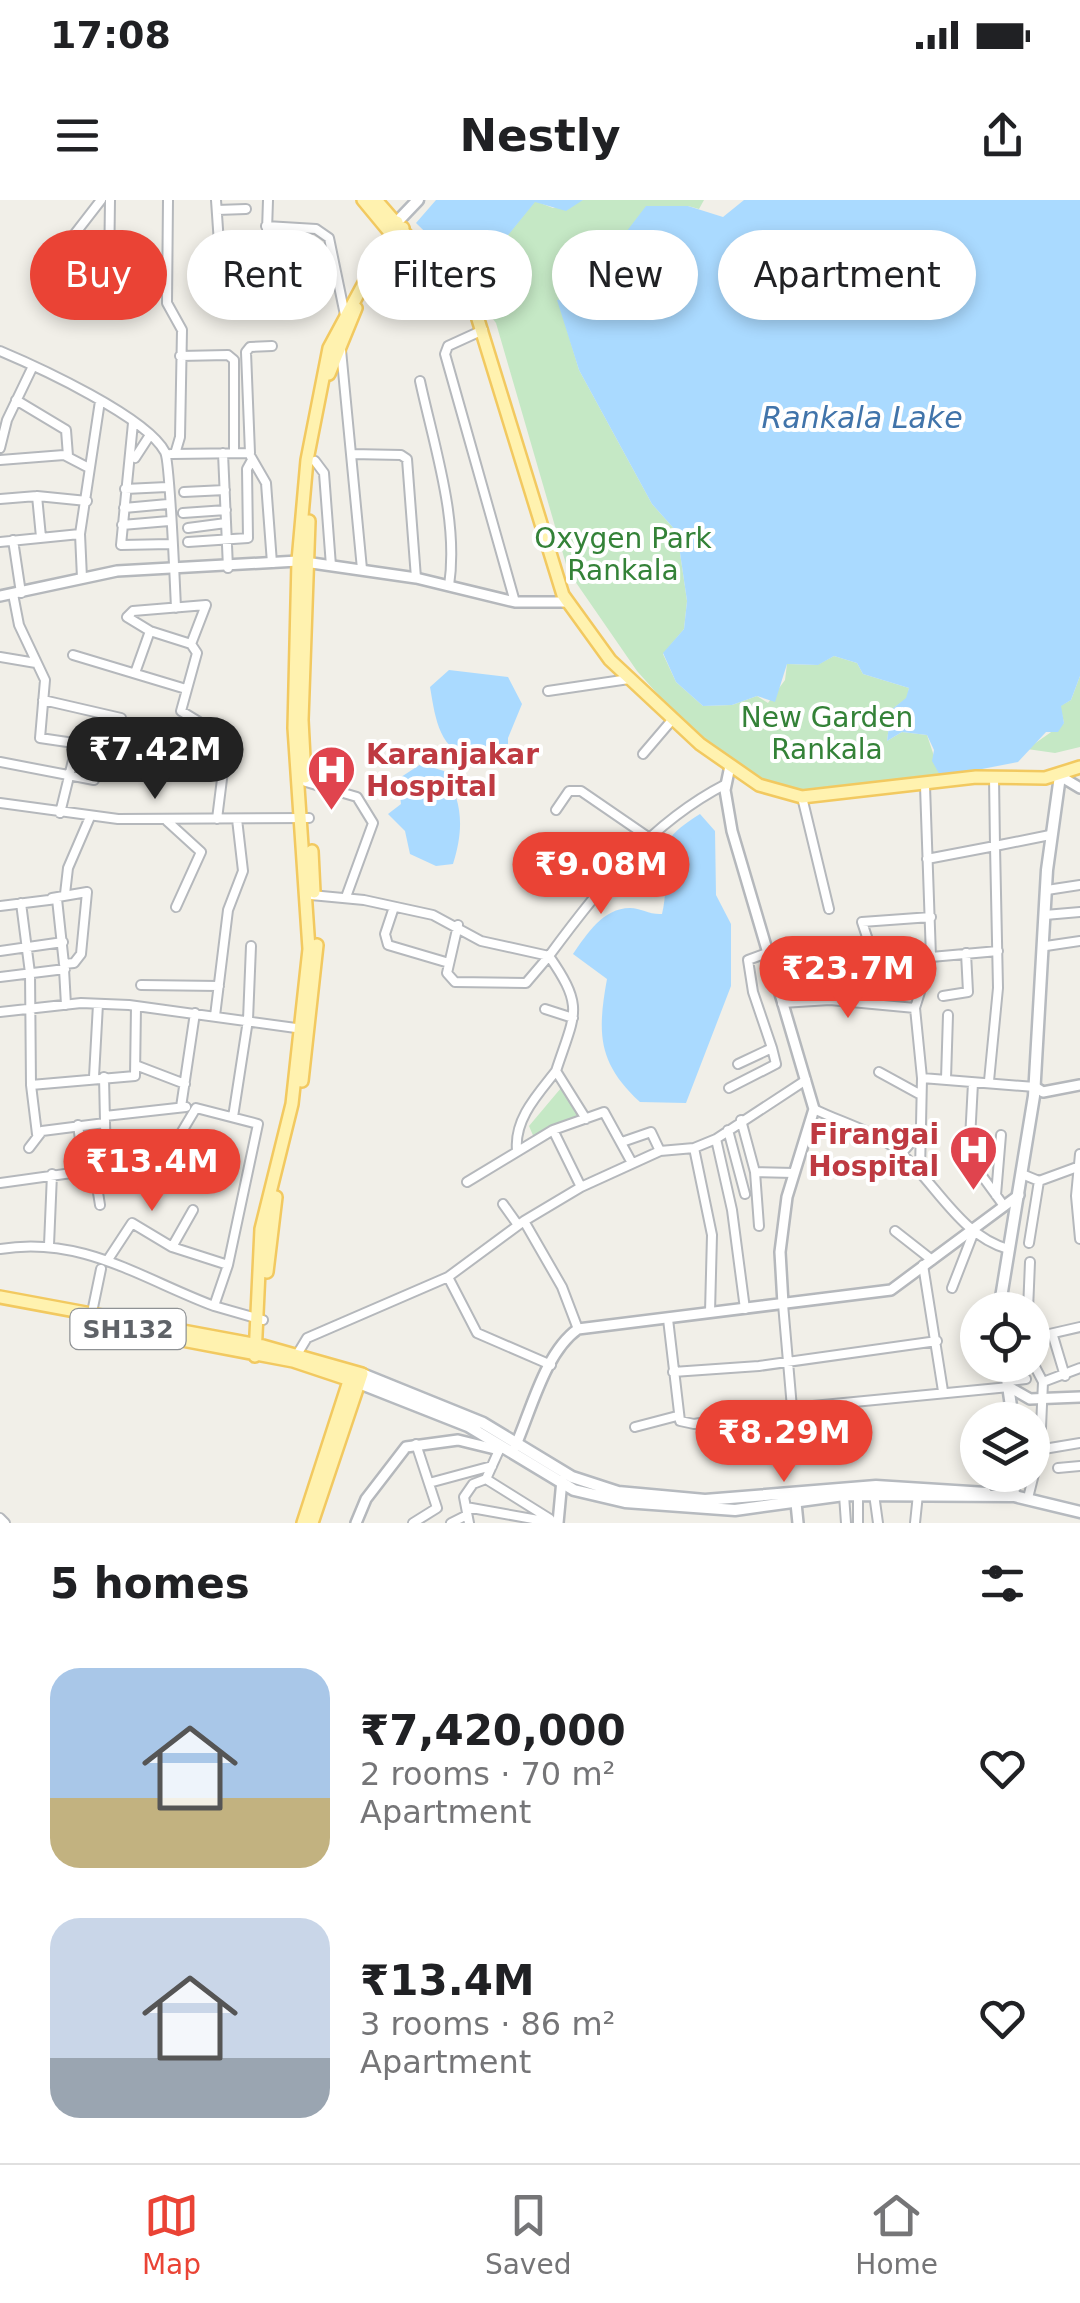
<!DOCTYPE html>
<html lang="en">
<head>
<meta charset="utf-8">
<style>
  body { margin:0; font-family:"DejaVu Sans",sans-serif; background:#f2f2f2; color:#202124; height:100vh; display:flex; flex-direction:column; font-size:38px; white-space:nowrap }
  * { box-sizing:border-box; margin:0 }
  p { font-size:32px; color:#757577 }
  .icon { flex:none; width:55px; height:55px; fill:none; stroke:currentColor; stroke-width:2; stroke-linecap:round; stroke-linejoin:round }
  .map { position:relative; height:1323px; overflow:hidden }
  .panel { display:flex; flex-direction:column; background:#fff; flex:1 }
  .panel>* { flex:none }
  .guide { position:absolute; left:30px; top:30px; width:1020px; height:90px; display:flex; gap:20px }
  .controls { position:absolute; left:960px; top:1092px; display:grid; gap:20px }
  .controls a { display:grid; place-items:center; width:90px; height:90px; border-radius:50%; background:#fff; box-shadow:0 5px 15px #0003; font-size:50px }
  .price { position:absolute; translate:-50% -85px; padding:0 22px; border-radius:35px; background:#ea4335; color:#fff; font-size:32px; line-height:65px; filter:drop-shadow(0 2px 5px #0008) }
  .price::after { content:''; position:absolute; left:50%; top:60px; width:30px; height:22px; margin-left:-15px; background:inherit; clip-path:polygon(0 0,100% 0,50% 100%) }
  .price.active { background:#222; color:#fff }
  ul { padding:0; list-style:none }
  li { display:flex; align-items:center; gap:30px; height:250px; padding:0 50px }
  li span { display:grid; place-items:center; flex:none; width:280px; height:200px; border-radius:30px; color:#555 }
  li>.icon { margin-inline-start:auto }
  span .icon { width:120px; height:120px; fill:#fffc; stroke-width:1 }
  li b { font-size:42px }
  h2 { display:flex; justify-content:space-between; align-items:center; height:120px; padding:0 50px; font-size:42px }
  .tag { padding:0 35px; border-radius:45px; background:#fff; box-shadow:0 5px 15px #0003; font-size:35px; line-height:90px }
  .tag.active { background:#ea4335; color:#fff }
  .status { display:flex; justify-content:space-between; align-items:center; height:70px; padding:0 50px; background:#fff; direction:ltr }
  .status svg { height:28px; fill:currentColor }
  header { display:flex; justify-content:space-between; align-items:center; height:130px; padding:0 50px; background:#fff; font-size:45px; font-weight:600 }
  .tabs { display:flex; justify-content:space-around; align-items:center; height:140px; border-top:2px solid #e0e0e0; background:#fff; font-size:28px; color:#757577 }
  .tabs a { display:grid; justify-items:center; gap:5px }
  .tabs .active { color:#ea4335 }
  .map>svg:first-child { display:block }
  .green { fill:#c5e8c5 }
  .water { fill:#aadaff }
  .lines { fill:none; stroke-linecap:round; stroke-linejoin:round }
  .minor-casing { stroke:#b5b8bc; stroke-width:12 }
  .tertiary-casing { stroke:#b5b8bc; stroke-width:14 }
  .secondary-casing { stroke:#b6babf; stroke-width:15 }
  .primary-casing { stroke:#f2c960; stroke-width:16 }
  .minor { stroke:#fff; stroke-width:8 }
  .tertiary { stroke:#fff; stroke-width:9 }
  .secondary { stroke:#fff; stroke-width:10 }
  .primary { stroke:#fff2af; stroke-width:11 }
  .labels { text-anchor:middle; stroke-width:8; stroke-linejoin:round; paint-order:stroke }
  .shield { fill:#fff; stroke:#8f9295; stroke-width:2.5 }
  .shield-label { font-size:25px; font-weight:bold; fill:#5f6368 }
  .park-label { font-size:28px; fill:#348238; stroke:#fff }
  .health-label { font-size:28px; font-weight:bold; fill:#be3a42; stroke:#fff; text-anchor:start }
  .water-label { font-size:30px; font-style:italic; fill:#4174aa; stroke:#fff }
</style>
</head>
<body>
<div class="status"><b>17:08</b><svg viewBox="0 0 49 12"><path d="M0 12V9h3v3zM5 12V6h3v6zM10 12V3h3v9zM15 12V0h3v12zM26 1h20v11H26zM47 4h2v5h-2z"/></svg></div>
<header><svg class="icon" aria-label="menu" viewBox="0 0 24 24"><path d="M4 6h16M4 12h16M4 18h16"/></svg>Nestly<svg class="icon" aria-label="share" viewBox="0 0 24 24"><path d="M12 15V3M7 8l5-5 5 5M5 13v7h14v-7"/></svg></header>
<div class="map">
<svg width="1080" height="1323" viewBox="0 0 1080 1323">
  <rect width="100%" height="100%" fill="#f1efe8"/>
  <path class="green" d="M 583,0 L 704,0 L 699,9 L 688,6 L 644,58 L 672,64 L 668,77 L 558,100 L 579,170 L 652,304 L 677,332 L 687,401 L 684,429 L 663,454 L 676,482 L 703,506 L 732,505 L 757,496 L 768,503 L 785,480 L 787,464 L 817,465 L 834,456 L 857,463 L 863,474 L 909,488 L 907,498 L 891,510 L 887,541 L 902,532 L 927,535 L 941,577 L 802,597 L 739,573 L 680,519 L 637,471 L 568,371 L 496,123 L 458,74 L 459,65 L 483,66 L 535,1 L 553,8 Z
    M 1080,476 L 1080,547 L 1055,553 L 1027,549 L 1064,523 L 1060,506 L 1071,500 Z
    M 561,888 L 586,919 L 535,940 L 529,926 Z"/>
  <path class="water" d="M 436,0 L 583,0 L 566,11 L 535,2 L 483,66 L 459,65 L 416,23 Z
    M 744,0 L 1080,0 L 1080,476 L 1071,500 L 1061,506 L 1064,523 L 1058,532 L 1046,532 L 1018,562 L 941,577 L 932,561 L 934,550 L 927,535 L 902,532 L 887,541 L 891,510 L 906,498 L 909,488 L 863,474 L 857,463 L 834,456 L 818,465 L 787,464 L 775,502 L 757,496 L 732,505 L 703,506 L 676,482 L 663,453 L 684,429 L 687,401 L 677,332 L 652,304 L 579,170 L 557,100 L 668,76 L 672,64 L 644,58 L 620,40 L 646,6 L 688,6 L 723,17 Z
    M 449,470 L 508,477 L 522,504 L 508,538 L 508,551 C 495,551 480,555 467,554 C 438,551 434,509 430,487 Z
    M 421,564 L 444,571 C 463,602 464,629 453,664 L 436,666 L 410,654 L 405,631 L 388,614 L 401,604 L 398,579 Z
    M 700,614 L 715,631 L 716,695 L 731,724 L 731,786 L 686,903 L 640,902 C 598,863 597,834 607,779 L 573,754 C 587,734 603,708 630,708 C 641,708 650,715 662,714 C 675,659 638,653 700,614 Z"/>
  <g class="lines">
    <defs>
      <path id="minor" d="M 168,0 L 167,103 L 182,130 L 180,237 L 175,254
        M 216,0 L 220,58
        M 268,0 L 265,91 L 318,93
        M 217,10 L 246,9
        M 266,26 L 316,29 L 329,38 L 345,115
        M 60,53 L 101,0
        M 265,64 L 308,62
        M 109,75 L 110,0
        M 483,130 L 448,146 L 445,154 L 515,402
        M 341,150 L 362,369
        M 0,151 C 38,167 147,217 165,252 C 170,262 175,387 176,408
        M 180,156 L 228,155 L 234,160 L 234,252
        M 420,181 C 434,246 459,320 449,386
        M 16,200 L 66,230 L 68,256
        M 133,223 L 121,345 L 171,344
        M 0,248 L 7,220 L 33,166
        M 223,253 L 228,368
        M 171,254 L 250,253 L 246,152 L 250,147 L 272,146
        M 351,254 L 401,255 L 407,259 L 416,378
        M 251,257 L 266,283 L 272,363
        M 135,258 L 150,235
        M 0,260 L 64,255 L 87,267
        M 315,261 L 324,273 L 331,366
        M 125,289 L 167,287
        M 184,292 L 225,290
        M 37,296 L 41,337
        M 0,299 L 37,296 L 87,301
        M 124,308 L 168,304
        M 183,313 L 226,310
        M 122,325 L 169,321
        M 188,328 L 226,323
        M 13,340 L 21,393
        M 0,342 L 80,334
        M 188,342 L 248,338 L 247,269 L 252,260
        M 82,378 L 80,334 L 100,201
        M 13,394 L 19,425 L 45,480 L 40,538 L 142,553
        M 206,405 L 191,444 L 150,431 L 127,417 L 133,411 Z
        M 191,444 L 197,453 L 181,511 L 227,539 L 217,619
        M 73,455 L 186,489
        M 0,457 L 36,463
        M 135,473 L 150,431
        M 548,491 L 629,479
        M 43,500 L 121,518
        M 643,554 L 672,520
        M 0,562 L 94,580
        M 306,582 L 357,597 L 373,623 L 346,697
        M 802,597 L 829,709
        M 0,603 L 118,619 L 309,618
        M 556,610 L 569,591 L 581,591 L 648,637
        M 60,613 L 77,544
        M 167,621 L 201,652 L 176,707
        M 927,659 L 995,646 L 994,577
        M 1047,690 L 1080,685
        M 65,694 L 68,668 L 90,617
        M 311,695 L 364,700 L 433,715 L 481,741 L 549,756 L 526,783 L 455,782 L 447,773 L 458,725
        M 21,703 L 30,773 L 31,885
        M 0,706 L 57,699 L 64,764 L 74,763 L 81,754 L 87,692 L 52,698
        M 394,707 L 385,734 L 388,745 L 449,763
        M 1045,715 L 1080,712
        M 931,717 L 862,722 L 869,743 L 931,757 L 998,751
        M 1046,746 L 1080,741
        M 0,751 L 63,742
        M 64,769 L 66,805
        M 0,777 L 65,769
        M 141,785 L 219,786
        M 943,796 L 968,792 L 966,753
        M 782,803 L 830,800 L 915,808
        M 545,809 L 573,818
        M 0,812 L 81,803 L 129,805 L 303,829
        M 215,816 L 228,710 L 243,671 L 237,619
        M 738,864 L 772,848 L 753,792 L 748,760 L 767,753
        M 138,866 L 185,884
        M 556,871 C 575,813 585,808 549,756 C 599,688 650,623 726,584
        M 879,872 L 921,895
        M 94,877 L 98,804
        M 104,877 L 106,966
        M 922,878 L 1035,887
        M 946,879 L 948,815
        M 989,881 L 998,788 L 995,646 L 1050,635
        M 973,883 L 969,958 L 1004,1006
        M 729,888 L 776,864 L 772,848
        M 181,907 L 195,813
        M 814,909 C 838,921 870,930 892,946 C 934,977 956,1034 1008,1049
        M 105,916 L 186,907
        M 233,917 L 248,820 L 251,746
        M 741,920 L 755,972 L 794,973
        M 78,925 L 84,969
        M 553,930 L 581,987
        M 728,930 L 745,994
        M 37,934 L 31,885 L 135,876 L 136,806
        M 716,939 L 732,1010 L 745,1109
        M 622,942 L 651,932 L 660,951
        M 29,948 L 42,931 L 105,923
        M 694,948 L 712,1035 L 710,1112
        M 517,950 C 514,919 538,894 556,871 L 586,919
        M 901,954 L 921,931
        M 1080,954 L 1076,996 L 1080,1039
        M 94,968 L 100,1005
        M 920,971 L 922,878 L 915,808 L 931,757 L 925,586
        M 755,972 L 759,1026
        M 1022,974 L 1039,981 L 1080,966
        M 467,982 L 553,930 L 604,912 L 632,963
        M 0,983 L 165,960 L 196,908 L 258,924 L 228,1065 L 214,1106 L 263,1120
        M 996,995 L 1001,935
        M 503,1004 L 518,1025
        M 524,1021 L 562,1087 L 578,1129
        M 895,1031 L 932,1060
        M 1029,1043 L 1039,981
        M 49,1045 L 52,974
        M 172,1047 L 193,1010
        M 0,1049 C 81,1035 142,1079 214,1106
        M 109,1058 L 132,1023 L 172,1047 L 228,1065
        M 923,1065 L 943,1191
        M 448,1077 L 477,1133 L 551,1165
        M 952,1088 L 973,1034
        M 783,1104 L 792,1208 L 1009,1187
        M 1028,1110 L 1030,1062
        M 668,1119 L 680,1221 L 694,1224 L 792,1208
        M 90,1122 L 101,1069
        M 1053,1136 L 1065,1176
        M 1032,1138 L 1080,1127
        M 295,1158 L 307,1138 L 448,1077 L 524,1021 L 581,987 L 660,951 L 694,948 L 716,939 L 806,880
        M 1032,1161 L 1043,1182
        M 673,1172 L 759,1166 L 937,1141
        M 1008,1181 L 1026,1179
        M 635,1227 L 677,1216
        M 1032,1251 L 1080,1243
        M 1058,1268 L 1080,1266
        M 486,1279 L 550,1319
        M 429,1283 L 492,1266
        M 874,1294 L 878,1323
        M 844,1295 L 846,1323
        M 1028,1298 L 1040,1250 L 1043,1182 L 1080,1168
        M 466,1307 L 555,1323
        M 0,1318 L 5,1323
        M 413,1323 L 437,1308 L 416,1244
        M 451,1323 L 467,1315
        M 469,1323 L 464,1297 L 473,1284 L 486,1279 L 500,1248
        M 858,1323 L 858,1294
        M 915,1323 L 918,1294"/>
      <path id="tertiary" d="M 0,396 L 117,371 L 298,361 L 416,378 L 515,402 L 567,402
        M 730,566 L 725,590 L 732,631 L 814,909 L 787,997 L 780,1052 L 783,1104
        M 1060,576 L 1080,588
        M 1035,887 L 1043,892 L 1080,885
        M 1009,1187 L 1030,1199 L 1080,1197
        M 515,1247 C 531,1211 545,1152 578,1129 L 891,1090 L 1019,995
        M 796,1303 L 798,1323
        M 356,1323 L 366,1299 L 406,1247 L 458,1240 L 499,1250
        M 558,1323 L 562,1280"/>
      <path id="secondary" d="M 397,22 L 418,0
        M 999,1110 L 1034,896 L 1047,670 L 1060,576
        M 1005,1165 L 1013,1220
        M 362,1174 L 483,1223 L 572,1277 L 618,1292 L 705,1300 L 876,1286 L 986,1293
        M 359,1183 L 468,1226 L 574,1290 L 625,1302 L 735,1310 L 844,1295 L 1014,1296 L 1080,1312
        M 1013,1275 L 1014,1296"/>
      <path id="primary" d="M 363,0 L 392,35
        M 376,0 L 477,116 L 563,395 L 610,460 L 700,544 L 759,585 L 802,597 L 976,577 L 1045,578 L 1080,567
        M 382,61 L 403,28
        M 329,174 L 356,108
        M 305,577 L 302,520 L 309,321
        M 312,651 L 314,692
        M 302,881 L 317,745
        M 267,1072 L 276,997
        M 0,1097 L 263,1146 L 362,1174 L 312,1323
        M 161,1136 L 293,1161 L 359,1183
        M 255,1156 L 261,1029 L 292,904 L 309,749 L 294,528 L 298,361 L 307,260 L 329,148 L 397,22
        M 303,1323 L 351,1175"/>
    </defs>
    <use href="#minor" class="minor-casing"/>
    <use href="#tertiary" class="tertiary-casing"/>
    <use href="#secondary" class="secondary-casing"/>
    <use href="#primary" class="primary-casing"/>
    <use href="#minor" class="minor"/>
    <use href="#tertiary" class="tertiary"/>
    <use href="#secondary" class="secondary"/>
    <use href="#primary" class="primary"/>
  </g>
  <defs>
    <symbol id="hospital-pin" viewBox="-11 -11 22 30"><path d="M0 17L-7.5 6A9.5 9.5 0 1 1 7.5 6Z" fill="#e0444e" stroke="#fff"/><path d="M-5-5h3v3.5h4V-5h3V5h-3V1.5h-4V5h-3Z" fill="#fff"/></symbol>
  </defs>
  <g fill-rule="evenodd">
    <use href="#hospital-pin" x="304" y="542" width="55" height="75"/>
    <use href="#hospital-pin" x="946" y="922" width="55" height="75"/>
  </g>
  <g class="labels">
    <rect class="shield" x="70.5" y="1109" width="115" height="40" rx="8"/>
    <g class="shield-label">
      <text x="128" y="1138">SH132</text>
    </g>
    <g class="park-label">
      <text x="623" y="348">Oxygen Park<tspan x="623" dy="32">Rankala</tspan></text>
      <text x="827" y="527">New Garden<tspan x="827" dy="32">Rankala</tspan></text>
    </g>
    <g class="health-label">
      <text x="366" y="564">Karanjakar<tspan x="366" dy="32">Hospital</tspan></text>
      <text x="939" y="944" text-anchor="end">Firangai<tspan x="939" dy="32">Hospital</tspan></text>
    </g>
    <g class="water-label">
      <text x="862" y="228">Rankala Lake</text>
    </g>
  </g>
</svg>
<div class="controls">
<a><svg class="icon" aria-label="locate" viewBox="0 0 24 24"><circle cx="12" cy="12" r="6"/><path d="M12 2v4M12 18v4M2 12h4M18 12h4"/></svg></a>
<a><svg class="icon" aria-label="layers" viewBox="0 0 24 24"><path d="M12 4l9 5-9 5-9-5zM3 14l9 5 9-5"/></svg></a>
</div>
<b class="price active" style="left:155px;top:602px">₹7.42M</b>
<b class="price" style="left:601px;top:717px">₹9.08M</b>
<b class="price" style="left:848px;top:821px">₹23.7M</b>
<b class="price" style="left:152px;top:1014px">₹13.4M</b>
<b class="price" style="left:784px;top:1285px">₹8.29M</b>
<div class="guide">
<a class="tag active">Buy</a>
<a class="tag">Rent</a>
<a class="tag">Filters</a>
<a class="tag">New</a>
<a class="tag">Apartment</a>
</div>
</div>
<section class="panel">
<h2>5 homes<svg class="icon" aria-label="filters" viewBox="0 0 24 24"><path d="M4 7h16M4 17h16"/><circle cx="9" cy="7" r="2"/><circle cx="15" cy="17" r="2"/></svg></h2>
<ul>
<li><span style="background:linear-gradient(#a9c7e8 65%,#c2b280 0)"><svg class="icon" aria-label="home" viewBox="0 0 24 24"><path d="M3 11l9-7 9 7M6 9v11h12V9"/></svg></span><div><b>₹7,420,000</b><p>2 rooms · 70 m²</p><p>Apartment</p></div><svg class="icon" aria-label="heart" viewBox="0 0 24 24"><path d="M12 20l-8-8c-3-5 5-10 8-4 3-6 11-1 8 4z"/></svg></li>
<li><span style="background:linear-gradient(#c9d6e8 70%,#9aa5b1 0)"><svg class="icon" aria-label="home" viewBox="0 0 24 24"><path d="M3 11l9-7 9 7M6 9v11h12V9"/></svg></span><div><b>₹13.4M</b><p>3 rooms · 86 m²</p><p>Apartment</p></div><svg class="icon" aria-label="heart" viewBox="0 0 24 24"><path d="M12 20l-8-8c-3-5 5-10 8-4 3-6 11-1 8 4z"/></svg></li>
</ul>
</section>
<nav class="tabs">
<a class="active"><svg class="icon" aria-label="map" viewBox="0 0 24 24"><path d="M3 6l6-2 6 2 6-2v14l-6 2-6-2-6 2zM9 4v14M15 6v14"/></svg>Map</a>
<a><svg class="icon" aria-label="saved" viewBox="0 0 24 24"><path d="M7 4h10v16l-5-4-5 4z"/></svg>Saved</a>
<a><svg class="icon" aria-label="home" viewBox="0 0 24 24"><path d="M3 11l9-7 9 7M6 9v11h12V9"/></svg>Home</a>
</nav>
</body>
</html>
